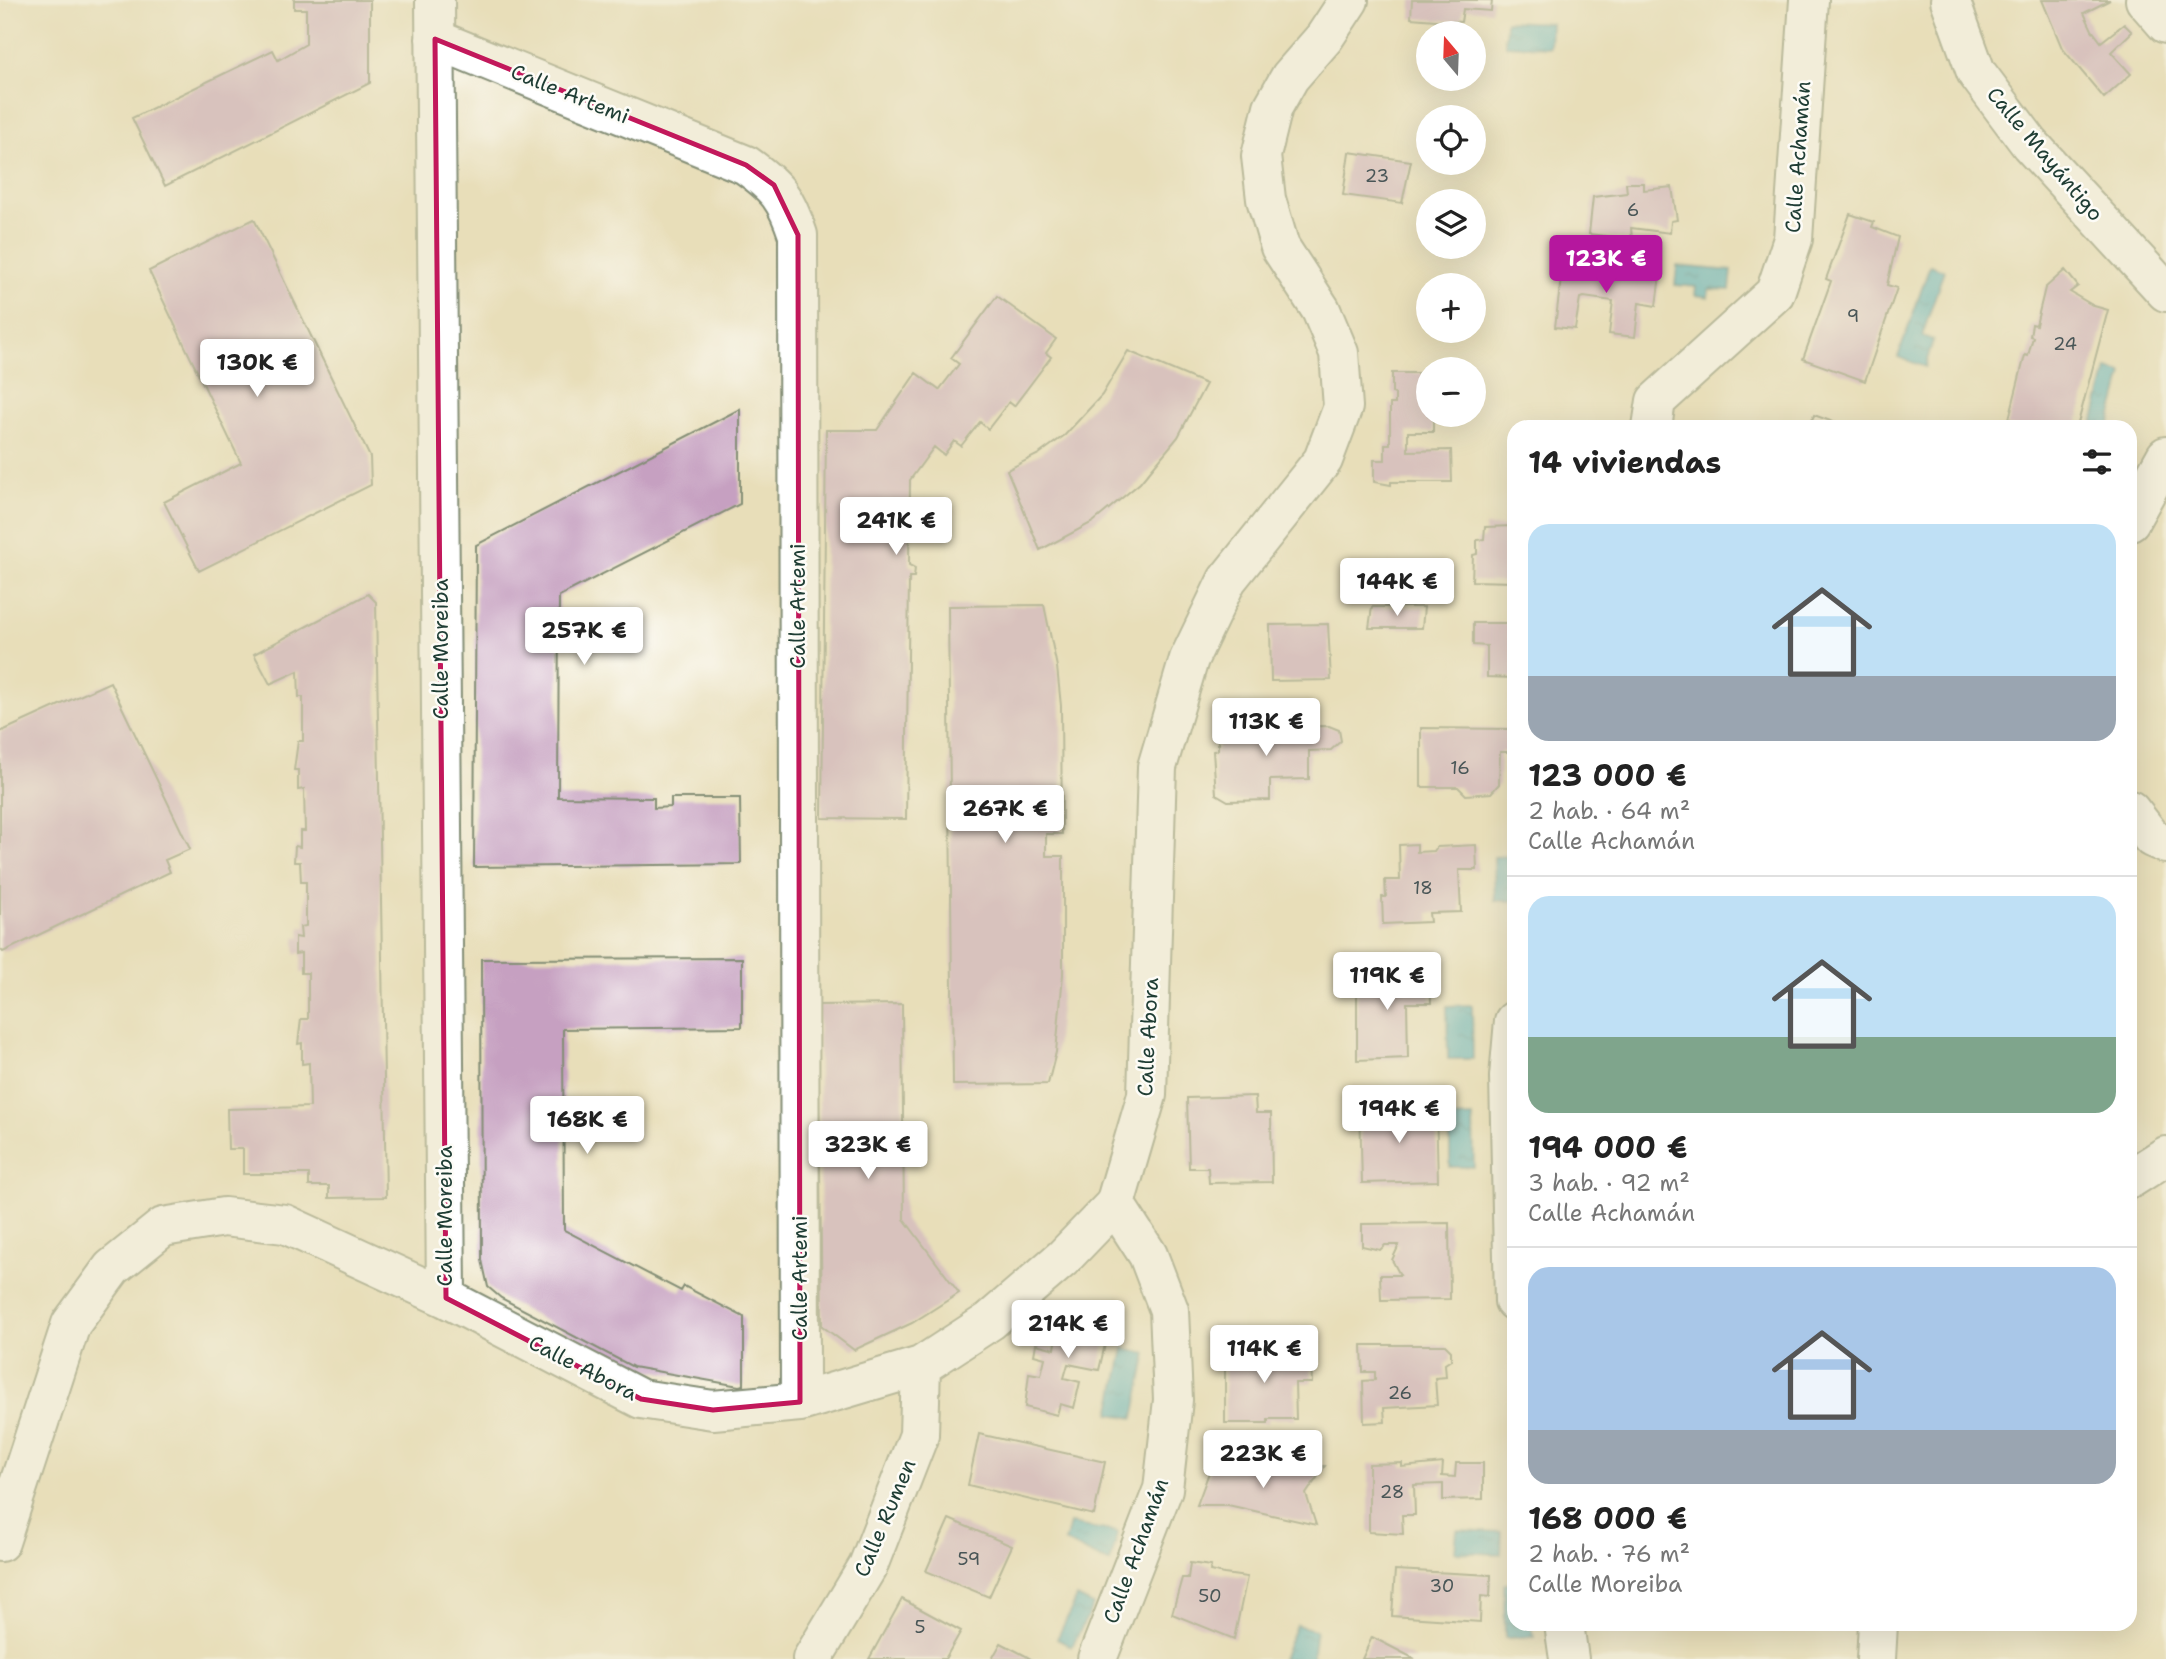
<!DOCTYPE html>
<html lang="es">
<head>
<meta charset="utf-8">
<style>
  body { margin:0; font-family:"Shantell Sans",sans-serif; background:#f6f6f6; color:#222; height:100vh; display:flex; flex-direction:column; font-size:26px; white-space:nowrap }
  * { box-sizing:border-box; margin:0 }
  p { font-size:23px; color:#767676 }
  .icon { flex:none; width:38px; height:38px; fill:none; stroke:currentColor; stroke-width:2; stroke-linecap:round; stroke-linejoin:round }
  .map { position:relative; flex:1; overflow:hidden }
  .side { position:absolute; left:1507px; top:420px; width:630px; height:1211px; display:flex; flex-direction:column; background:#fff; border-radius:21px; box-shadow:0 7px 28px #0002 }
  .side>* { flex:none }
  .needle { width:46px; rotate:341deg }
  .controls { position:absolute; left:1416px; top:21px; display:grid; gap:14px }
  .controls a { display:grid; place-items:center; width:70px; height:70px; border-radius:50%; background:#fff; box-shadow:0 7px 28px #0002; font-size:35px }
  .price { position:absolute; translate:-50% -60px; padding:0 16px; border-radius:7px; background:#fff; color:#222; font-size:23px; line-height:46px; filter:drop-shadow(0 2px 4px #0008) }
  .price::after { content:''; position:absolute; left:50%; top:42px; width:21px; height:16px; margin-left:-10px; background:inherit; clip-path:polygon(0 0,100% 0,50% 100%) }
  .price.current { background:#b5179e; color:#fff }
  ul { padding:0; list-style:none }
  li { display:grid; align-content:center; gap:14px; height:371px; padding:0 21px }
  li+li { border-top:2px solid #e0e0e0 }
  li span { display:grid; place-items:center; height:217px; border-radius:21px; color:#555 }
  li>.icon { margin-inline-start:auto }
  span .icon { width:126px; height:126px; fill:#fffc; stroke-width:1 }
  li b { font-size:30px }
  h2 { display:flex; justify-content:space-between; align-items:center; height:84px; padding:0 21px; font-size:30px }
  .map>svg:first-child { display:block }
  .water { fill:url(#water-ripples); stroke:#30747a; stroke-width:2 }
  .building { fill:#c6a0c1 }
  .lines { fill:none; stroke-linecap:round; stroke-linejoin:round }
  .minor-casing { stroke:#848e76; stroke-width:42 }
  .minor { stroke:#fff; stroke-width:38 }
  .marked { fill:none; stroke:#c2185b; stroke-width:5; stroke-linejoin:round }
  .labels { text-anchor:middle; stroke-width:5; stroke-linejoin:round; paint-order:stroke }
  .number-label { font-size:18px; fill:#495657 }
  .street-label { font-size:21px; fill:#1f3d34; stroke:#fdfcf7 }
</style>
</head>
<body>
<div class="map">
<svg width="2166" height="1659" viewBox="0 0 2166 1659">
  <defs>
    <pattern id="water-ripples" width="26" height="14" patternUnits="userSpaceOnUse" patternTransform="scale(1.75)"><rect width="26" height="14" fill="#42aac1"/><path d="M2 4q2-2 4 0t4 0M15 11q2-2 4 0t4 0" fill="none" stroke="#378c9e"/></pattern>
  </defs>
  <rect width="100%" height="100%" fill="#fdfcf7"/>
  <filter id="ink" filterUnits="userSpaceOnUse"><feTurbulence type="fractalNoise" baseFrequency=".0143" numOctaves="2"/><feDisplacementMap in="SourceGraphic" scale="14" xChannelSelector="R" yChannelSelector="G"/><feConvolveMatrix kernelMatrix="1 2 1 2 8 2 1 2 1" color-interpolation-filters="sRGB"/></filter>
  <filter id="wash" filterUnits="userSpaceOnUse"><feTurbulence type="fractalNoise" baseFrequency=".00686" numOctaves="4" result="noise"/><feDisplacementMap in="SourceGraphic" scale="28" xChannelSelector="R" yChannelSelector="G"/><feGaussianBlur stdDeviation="1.57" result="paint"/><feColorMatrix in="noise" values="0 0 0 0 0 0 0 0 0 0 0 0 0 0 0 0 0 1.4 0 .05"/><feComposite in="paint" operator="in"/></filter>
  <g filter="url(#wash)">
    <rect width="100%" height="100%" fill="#e8deb9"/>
    <path class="water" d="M 1506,21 L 1551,23 L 1550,47 L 1505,45 Z
      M 1930,265 L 1944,270 L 1922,336 L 1933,340 L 1925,367 L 1898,357 Z
      M 1677,266 L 1732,271 L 1730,290 L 1709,289 L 1708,297 L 1695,295 L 1696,287 L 1675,285 Z
      M 2107,369 L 2123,373 L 2109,427 L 2093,424 Z
      M 1514,856 L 1514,898 L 1512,901 L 1495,901 L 1494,857 Z
      M 1472,1005 L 1473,1059 L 1448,1059 L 1447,1006 Z
      M 1473,1117 L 1474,1167 L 1450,1167 L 1450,1118 Z
      M 1124,1348 L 1147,1353 L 1134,1418 L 1110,1414 Z
      M 1070,1524 L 1118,1532 L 1110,1563 L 1065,1542 Z
      M 1457,1530 L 1502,1532 L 1501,1554 L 1455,1552 Z
      M 1514,1581 L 1514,1624 L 1530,1624 L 1534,1637 L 1505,1638 L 1504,1584 Z
      M 1077,1597 L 1093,1605 L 1072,1647 L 1057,1639 Z
      M 1296,1625 L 1316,1630 L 1312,1659 L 1282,1659 Z"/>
    <g id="blocks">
      <path class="building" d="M 294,0 L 370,0 L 370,83 L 165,186 L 132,118 L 273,50 L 278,60 L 306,44 L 306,9 L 294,9 Z
        M 1412,0 L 1492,0 L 1491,11 L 1463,9 L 1461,22 L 1411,18 Z
        M 2042,0 L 2110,0 L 2084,13 L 2092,30 L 2101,42 L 2124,24 L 2132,32 L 2111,52 L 2131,74 L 2104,98 L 2062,48 Z
        M 1349,152 L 1411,161 L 1402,203 L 1343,195 Z
        M 1626,183 L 1644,183 L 1644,190 L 1672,187 L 1677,220 L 1671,221 L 1670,233 L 1631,228 L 1632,239 L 1589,234 L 1593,197 L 1627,193 Z
        M 1850,214 L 1874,222 L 1872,227 L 1898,237 L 1887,285 L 1897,288 L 1865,381 L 1803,359 L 1831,281 L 1826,279 Z
        M 254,219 L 370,457 L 371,485 L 199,571 L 164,502 L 241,463 L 149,271 Z
        M 1563,262 L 1660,275 L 1656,306 L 1639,303 L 1635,337 L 1609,334 L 1613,301 L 1584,297 L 1580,298 L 1575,329 L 1555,327 Z
        M 2065,270 L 2078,286 L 2070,292 L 2094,306 L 2108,310 L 2077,427 L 2007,427 L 2025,355 L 2028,356 L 2033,337 L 2030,336 L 2032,324 L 2036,325 L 2045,288 Z
        M 997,296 L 1056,339 L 1046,353 L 1051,357 L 1014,406 L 1009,402 L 988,429 L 980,422 L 961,446 L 954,441 L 944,455 L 934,447 L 910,480 L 909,565 L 915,568 L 914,577 L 909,577 L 906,819 L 822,818 L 826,430 L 877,430 L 916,373 L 939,390 L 959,364 L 951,358 Z
        M 1128,351 L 1206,384 L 1178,437 L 1140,483 L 1093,522 L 1040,550 L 1007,470 L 1039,454 L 1065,435 L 1102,395 Z
        M 1392,373 L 1428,373 L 1428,415 L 1433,415 L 1433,432 L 1408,432 L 1408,451 L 1451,450 L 1452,482 L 1391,482 L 1391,485 L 1374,482 L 1374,460 L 1385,460 L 1385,444 L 1390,444 L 1390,404 L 1395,404 L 1395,394 L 1392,393 Z
        M 740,409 L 740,504 L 559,596 L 558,797 L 654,798 L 654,808 L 671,807 L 671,798 L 740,798 L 741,864 L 474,867 L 476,545 Z
        M 1814,415 L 1847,427 L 1809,427 Z
        M 1514,526 L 1514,582 L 1472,581 L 1473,555 L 1477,554 L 1477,540 L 1484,539 L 1485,527 Z
        M 368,594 L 376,602 L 386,1197 L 329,1198 L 329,1186 L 309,1186 L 309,1174 L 243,1174 L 243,1149 L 228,1149 L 227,1109 L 310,1107 L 309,1063 L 302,1064 L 302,1043 L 298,1044 L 301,1019 L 308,1019 L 308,973 L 301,973 L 301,953 L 295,954 L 295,937 L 301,938 L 300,927 L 306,926 L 306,882 L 301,882 L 300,862 L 294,862 L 295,846 L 300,847 L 300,831 L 305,831 L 304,789 L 298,790 L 298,770 L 294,770 L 298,741 L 303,741 L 303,697 L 299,697 L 298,671 L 270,684 L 254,654 Z
        M 1044,605 L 1057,667 L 1061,706 L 1062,834 L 1046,834 L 1046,856 L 1063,856 L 1063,974 L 1056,1052 L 1048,1084 L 953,1085 L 948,606 Z
        M 1372,607 L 1424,607 L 1422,628 L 1369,628 Z
        M 1473,623 L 1514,623 L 1514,678 L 1487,677 L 1487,646 L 1473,645 Z
        M 1328,624 L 1331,680 L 1271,681 L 1270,625 Z
        M 110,682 L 190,849 L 165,860 L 170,872 L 3,952 L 0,949 L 0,732 Z
        M 1329,726 L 1339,730 L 1341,741 L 1331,750 L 1309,751 L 1309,779 L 1270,780 L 1270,800 L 1228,801 L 1216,794 L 1213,751 L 1218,750 L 1218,728 Z
        M 1421,728 L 1510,729 L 1510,752 L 1500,752 L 1499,784 L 1491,793 L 1466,795 L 1458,787 L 1421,787 Z
        M 1417,844 L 1417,852 L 1434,851 L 1437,847 L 1476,845 L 1477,870 L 1459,870 L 1461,912 L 1429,913 L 1430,922 L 1383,924 L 1382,897 L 1386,897 L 1385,880 L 1400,880 L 1399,845 Z
        M 742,958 L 742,1027 L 563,1029 L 564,1230 L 681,1291 L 684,1286 L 744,1317 L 744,1385 L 739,1386 L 633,1367 L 501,1298 L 488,1287 L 482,1260 L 481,959 Z
        M 1401,964 L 1401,977 L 1430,976 L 1431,1003 L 1407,1003 L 1408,1058 L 1357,1060 L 1357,981 L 1367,972 L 1383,971 L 1383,965 Z
        M 902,1004 L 904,1219 L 959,1293 L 912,1323 L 854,1350 L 822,1326 L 818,1005 Z
        M 1255,1096 L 1256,1113 L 1271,1113 L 1272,1182 L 1209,1183 L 1208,1168 L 1189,1168 L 1187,1098 Z
        M 1436,1105 L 1438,1181 L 1362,1183 L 1360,1107 L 1393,1106 L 1393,1115 L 1406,1115 L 1406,1106 Z
        M 1449,1223 L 1450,1299 L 1381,1300 L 1380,1275 L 1400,1275 L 1392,1260 L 1399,1245 L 1385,1245 L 1380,1250 L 1362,1246 L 1362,1224 Z
        M 1079,1307 L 1112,1315 L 1099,1370 L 1068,1364 L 1064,1378 L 1080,1382 L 1074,1408 L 1060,1404 L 1057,1415 L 1025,1407 L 1029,1373 L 1041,1375 L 1045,1358 L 1034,1355 L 1036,1344 L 1055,1349 L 1058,1329 Z
        M 1362,1345 L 1445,1345 L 1451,1351 L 1451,1360 L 1445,1364 L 1446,1377 L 1435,1378 L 1437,1405 L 1384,1408 L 1385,1422 L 1364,1423 L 1363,1381 L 1375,1380 L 1375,1372 L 1363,1372 Z
        M 1258,1346 L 1278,1346 L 1278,1352 L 1290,1351 L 1290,1357 L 1311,1357 L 1312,1383 L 1295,1383 L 1296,1419 L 1268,1419 L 1268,1423 L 1225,1423 L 1225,1364 L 1231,1359 L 1237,1359 L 1237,1352 L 1258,1352 Z
        M 979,1434 L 1105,1462 L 1094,1515 L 968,1485 Z
        M 1402,1463 L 1402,1467 L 1443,1463 L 1442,1476 L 1455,1477 L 1456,1463 L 1483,1463 L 1483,1499 L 1443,1500 L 1443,1484 L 1414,1485 L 1415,1515 L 1402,1515 L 1403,1534 L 1369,1532 L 1369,1464 Z
        M 1325,1466 L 1306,1494 L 1316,1525 L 1228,1505 L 1197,1505 L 1211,1467 Z
        M 949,1519 L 1012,1546 L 989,1597 L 926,1571 Z
        M 1190,1563 L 1211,1566 L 1210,1571 L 1224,1574 L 1247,1577 L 1234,1639 L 1172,1614 L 1182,1578 L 1188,1578 Z
        M 1395,1570 L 1491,1575 L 1490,1597 L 1481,1596 L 1480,1622 L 1392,1616 Z
        M 902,1599 L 961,1631 L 945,1659 L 869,1659 Z
        M 1372,1637 L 1415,1659 L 1362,1659 Z
        M 1001,1643 L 1024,1655 L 1031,1659 L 992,1659 Z"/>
    </g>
  </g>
  <g filter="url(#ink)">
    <use href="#blocks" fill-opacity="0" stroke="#848e76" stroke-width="2"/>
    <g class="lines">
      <defs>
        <path id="minor" d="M 435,0 L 446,1298
          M 1950,0 L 1976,72 L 2030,144 L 2166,292
          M 2145,0 L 2166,24
          M 435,39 L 746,165 C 777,187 786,198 798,235 L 800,1402
          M 1652,427 L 1656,401 L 1775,293 L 1793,239 L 1809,0
          M 2130,521 L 2166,456
          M 2130,810 L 2152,838 L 2166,844
          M 1514,1021 L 1509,1077 L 1514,1301
          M 2130,1179 L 2166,1156
          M 0,1542 L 71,1324 L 112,1268 L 163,1227 L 224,1217 L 285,1224 L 446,1298 L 641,1399 L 713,1410 L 800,1402 L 921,1366 L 990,1321 L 1063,1258 L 1115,1204 L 1147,1095 L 1157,767 L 1189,659 L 1227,580 L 1323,460 L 1343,407 L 1339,353 L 1321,310 L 1280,247 L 1266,199 L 1261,156 L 1273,107 L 1290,77 L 1324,38 L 1349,0
          M 1564,1624 L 1569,1659
          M 812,1659 L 868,1566 L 919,1435 L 921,1366
          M 1097,1659 L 1163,1489 L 1173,1400 L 1169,1310 L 1148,1255 L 1115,1204
          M 1876,1659 L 1878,1624"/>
      </defs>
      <use href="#minor" class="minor-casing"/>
      <use href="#minor" class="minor"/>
    </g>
  </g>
  <path d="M0 0H2166V1659H0ZM 435,39 L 746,165 L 774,185 L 798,235 L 800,1402 L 713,1410 L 641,1399 L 446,1298 Z" fill="#e8deb9" fill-opacity=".55" fill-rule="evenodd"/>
  <path class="marked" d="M 435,39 L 746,165 L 774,185 L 798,235 L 800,1402 L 713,1410 L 641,1399 L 446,1298 Z"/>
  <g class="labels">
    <g class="number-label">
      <text x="1377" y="182">23</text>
      <text x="1633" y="216">6</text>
      <text x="1853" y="322">9</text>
      <text x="2065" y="350">24</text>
      <text x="1460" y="774">16</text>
      <text x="1423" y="894">18</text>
      <text x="1400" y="1399">26</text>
      <text x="1392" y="1498">28</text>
      <text x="969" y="1565">59</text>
      <text x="1442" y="1592">30</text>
      <text x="1210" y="1602">50</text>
      <text x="920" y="1633">5</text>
    </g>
    <g class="street-label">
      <text transform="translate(570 94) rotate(22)" y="7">Calle Artemi</text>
      <text transform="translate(2045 154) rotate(50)" y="7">Calle Mayántigo</text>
      <text transform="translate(1798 157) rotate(-86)" y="7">Calle Achamán</text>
      <text transform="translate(798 606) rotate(-90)" y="7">Calle Artemi</text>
      <text transform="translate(441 649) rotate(-90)" y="7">Calle Moreiba</text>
      <text transform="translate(1148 1037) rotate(-87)" y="7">Calle Abora</text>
      <text transform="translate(445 1216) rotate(-90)" y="7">Calle Moreiba</text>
      <text transform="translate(800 1278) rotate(-90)" y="7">Calle Artemi</text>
      <text transform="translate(583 1368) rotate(27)" y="7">Calle Abora</text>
      <text transform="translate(885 1518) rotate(-67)" y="7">Calle Rumen</text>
      <text transform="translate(1136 1551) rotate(-70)" y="7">Calle Achamán</text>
    </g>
  </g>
</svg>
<div class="controls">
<a><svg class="needle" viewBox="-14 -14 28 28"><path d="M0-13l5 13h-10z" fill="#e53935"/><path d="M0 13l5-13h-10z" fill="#767676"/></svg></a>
<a><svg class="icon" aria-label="locate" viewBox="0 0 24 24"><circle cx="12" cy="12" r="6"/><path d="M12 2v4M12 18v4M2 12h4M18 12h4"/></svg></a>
<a><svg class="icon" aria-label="layers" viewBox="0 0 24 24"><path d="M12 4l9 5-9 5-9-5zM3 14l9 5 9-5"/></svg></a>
<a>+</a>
<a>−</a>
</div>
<b class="price current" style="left:1606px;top:295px">123K €</b>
<b class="price" style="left:257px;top:399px">130K €</b>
<b class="price" style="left:896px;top:557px">241K €</b>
<b class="price" style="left:1397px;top:618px">144K €</b>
<b class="price" style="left:584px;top:667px">257K €</b>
<b class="price" style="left:1266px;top:758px">113K €</b>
<b class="price" style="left:1005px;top:845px">267K €</b>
<b class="price" style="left:1387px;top:1012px">119K €</b>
<b class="price" style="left:1399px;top:1145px">194K €</b>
<b class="price" style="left:587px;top:1156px">168K €</b>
<b class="price" style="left:868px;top:1181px">323K €</b>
<b class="price" style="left:1068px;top:1360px">214K €</b>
<b class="price" style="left:1264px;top:1385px">114K €</b>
<b class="price" style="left:1263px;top:1490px">223K €</b>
<section class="side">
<h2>14 viviendas<svg class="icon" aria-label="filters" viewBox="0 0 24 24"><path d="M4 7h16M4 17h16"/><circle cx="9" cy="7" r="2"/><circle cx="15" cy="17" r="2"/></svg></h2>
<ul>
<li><span style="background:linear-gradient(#bfe0f5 70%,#9aa5b1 0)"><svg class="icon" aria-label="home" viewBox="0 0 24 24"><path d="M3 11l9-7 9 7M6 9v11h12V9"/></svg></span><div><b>123 000 €</b><p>2 hab. · 64 m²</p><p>Calle Achamán</p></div></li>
<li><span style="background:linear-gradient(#bfe0f5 65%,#7fa58c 0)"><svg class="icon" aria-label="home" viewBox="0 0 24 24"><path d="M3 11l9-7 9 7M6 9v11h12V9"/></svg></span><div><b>194 000 €</b><p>3 hab. · 92 m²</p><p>Calle Achamán</p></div></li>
<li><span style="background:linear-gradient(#a9c7e8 75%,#9aa5b1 0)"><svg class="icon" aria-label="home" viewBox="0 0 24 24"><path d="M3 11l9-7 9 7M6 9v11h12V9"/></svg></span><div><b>168 000 €</b><p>2 hab. · 76 m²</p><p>Calle Moreiba</p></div></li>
</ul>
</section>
</div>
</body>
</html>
